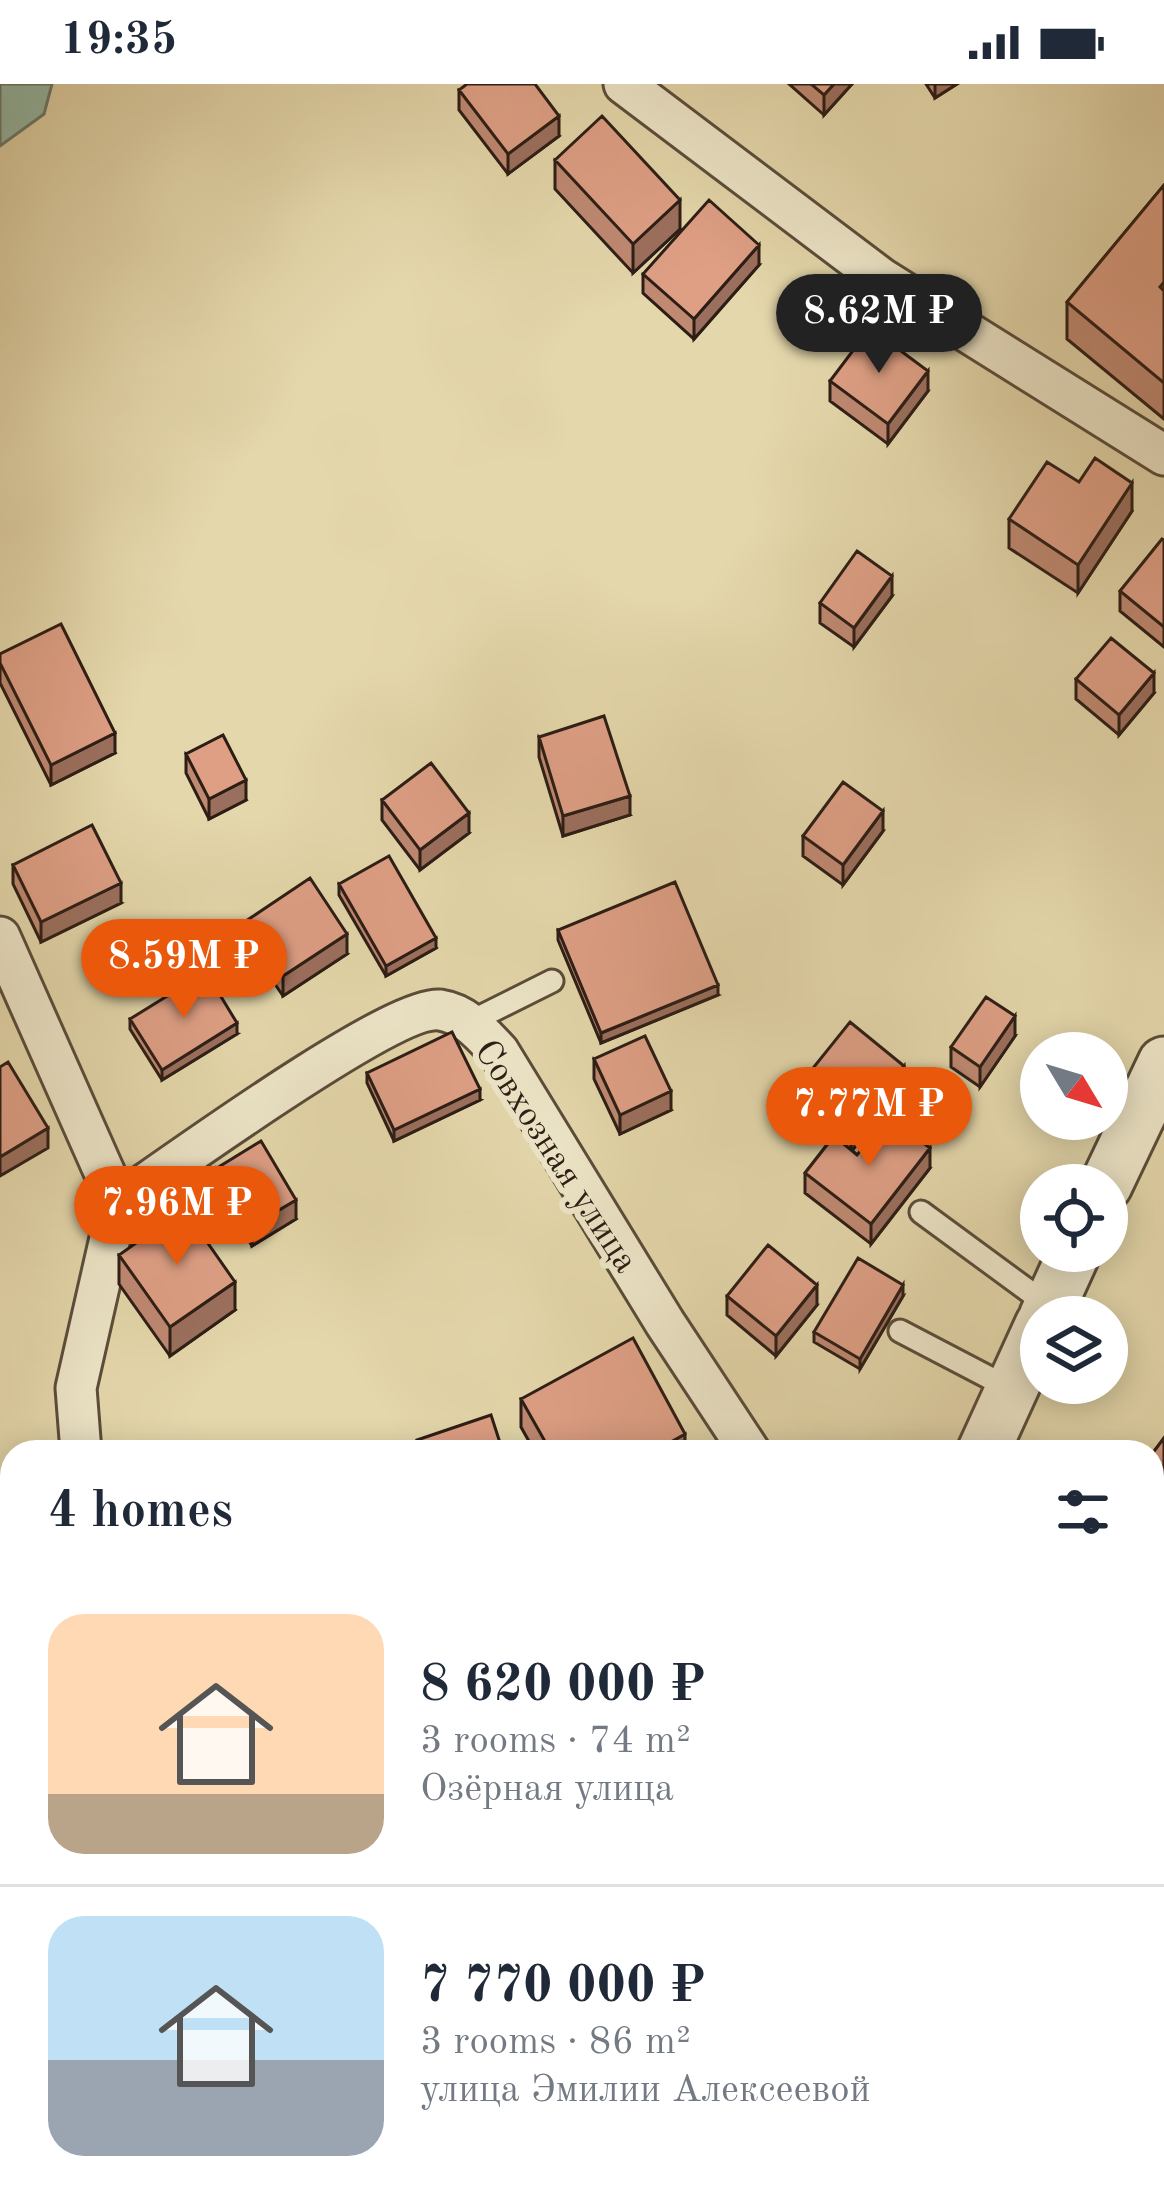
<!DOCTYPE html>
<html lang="en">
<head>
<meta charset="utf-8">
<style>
  body { margin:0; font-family:"Old Standard TT",serif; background:#f2f2f3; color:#1f2937; height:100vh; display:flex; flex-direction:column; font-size:45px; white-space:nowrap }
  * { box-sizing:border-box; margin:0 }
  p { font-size:39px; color:#747a83 }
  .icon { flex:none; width:66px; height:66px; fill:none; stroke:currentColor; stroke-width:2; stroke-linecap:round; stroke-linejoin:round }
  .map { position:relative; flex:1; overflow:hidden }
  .drawer { position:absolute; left:0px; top:1356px; width:1164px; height:771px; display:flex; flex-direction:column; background:#fff; border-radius:36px 36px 0 0; box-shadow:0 6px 30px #0003 }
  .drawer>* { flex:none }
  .needle { width:78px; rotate:128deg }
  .controls { position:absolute; left:1020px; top:948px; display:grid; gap:24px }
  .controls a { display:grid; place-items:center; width:108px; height:108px; border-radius:50%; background:#fff; box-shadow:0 6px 30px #0003; font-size:60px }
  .price { position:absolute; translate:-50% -102px; padding:0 27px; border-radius:42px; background:#ea580c; color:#fff; font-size:39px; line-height:78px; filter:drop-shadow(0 3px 6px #0008) }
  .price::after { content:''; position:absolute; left:50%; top:72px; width:36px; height:27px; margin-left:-18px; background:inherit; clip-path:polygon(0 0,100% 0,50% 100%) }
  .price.current { background:#222; color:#fff }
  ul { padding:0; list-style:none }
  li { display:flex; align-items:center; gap:36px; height:300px; padding:0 48px }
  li+li { border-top:3px solid #e0e1e3 }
  li span { display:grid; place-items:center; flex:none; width:336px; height:240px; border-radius:36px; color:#555 }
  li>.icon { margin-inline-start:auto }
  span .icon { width:144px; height:144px; fill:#fffc; stroke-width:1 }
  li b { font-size:51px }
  h2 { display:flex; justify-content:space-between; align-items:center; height:144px; padding:0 48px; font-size:51px }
  .status { display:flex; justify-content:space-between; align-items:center; height:84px; padding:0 60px; background:#fff; direction:ltr }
  .status svg { height:33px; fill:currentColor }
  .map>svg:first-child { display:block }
  .water { fill:#95baa7; stroke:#6b7b6d; stroke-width:3 }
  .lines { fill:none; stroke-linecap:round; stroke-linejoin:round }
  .service-casing { stroke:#5a4c3a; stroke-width:27 }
  .minor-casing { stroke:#5a4c3a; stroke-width:45 }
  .tertiary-casing { stroke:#5a4c3a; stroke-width:57 }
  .service { stroke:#ede5c8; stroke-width:21 }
  .minor { stroke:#ede5c8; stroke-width:39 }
  .tertiary { stroke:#ede5c8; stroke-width:51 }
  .wall { fill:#bf8972; stroke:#2c1d15; stroke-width:3 }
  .shaded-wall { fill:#9b6f5d; stroke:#2c1d15; stroke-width:3 }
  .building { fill:#de9f85; stroke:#2c1d15; stroke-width:3 }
  .labels { text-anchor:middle; stroke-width:12; stroke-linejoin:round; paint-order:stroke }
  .street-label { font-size:36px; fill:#2c1d15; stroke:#ede5c8 }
</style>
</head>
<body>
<div class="status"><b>19:35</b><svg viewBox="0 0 49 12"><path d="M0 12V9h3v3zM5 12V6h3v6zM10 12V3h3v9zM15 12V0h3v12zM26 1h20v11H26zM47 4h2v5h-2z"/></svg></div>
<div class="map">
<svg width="1164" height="2125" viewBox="0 0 1164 2125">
  <rect width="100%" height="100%" fill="#e4d7ab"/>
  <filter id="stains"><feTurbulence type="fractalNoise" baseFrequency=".00167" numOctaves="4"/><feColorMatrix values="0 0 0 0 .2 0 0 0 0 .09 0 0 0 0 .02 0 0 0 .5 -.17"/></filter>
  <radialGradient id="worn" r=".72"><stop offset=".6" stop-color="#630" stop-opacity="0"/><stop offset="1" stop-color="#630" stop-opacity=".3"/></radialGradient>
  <path class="water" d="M 0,0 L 52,0 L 44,30 L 0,62 Z"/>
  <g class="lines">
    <defs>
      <path id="service" d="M 470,938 L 552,897
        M 921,1128 L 1049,1222
        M 900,1247 L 1011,1305
        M 1152,1658 L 1164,1667
        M 1152,2025 L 1164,2009
        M 1076,2125 L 1083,2115"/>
      <path id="minor" d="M 624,0 L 881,194 L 1164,371
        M 0,853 L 118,1119
        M 81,1368 L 76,1304 L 118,1119 C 169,1084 393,921 440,926 C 466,930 482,950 499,968 L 665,1239 L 750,1368
        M 0,1472 L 12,1468"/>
      <path id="tertiary" d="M 1106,1101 L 1164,979
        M 1045,1233 L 1075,1167
        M 983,1368 L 1041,1241
        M 359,2125 L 368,2115"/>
    </defs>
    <use href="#service" class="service-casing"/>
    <use href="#minor" class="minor-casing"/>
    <use href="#tertiary" class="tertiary-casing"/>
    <use href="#service" class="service"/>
    <use href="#minor" class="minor"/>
    <use href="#tertiary" class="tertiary"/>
  </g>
  <path class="wall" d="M 789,0 L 852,0 L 824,31 Z
    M 926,0 L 957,0 L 935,14 Z
    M 459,6 L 559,52 L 508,90 L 459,26 Z
    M 555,76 L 680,145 L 633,189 L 555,105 Z
    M 1164,101 L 1164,335 L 1067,255 L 1067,218 Z
    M 759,181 L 694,255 L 643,209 L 643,190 Z
    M 830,297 L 928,307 L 888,360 L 830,317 Z
    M 1079,398 L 1132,427 L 1078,509 L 1009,464 L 1009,435 Z
    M 1164,456 L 1164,563 L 1120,527 L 1120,507 Z
    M 892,512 L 854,563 L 820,539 L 820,519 Z
    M 0,570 L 115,669 L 51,701 L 0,599 Z
    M 1076,595 L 1154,609 L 1119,651 L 1076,615 Z
    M 539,653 L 630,731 L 563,752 L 539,673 Z
    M 186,670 L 246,716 L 209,735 L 186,689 Z
    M 382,716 L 469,749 L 420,786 L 382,736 Z
    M 883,747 L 843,801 L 803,772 L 803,752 Z
    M 13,781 L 121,819 L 41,858 L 13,800 Z
    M 339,800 L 436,864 L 386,892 L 339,811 Z
    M 246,837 L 347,870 L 283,912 L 246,857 Z
    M 558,846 L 718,911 L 601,959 L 558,856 Z
    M 130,935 L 237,950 L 162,996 L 130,945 Z
    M 1015,952 L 980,1003 L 951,983 L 951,963 Z
    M 594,975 L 671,1026 L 620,1050 L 594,995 Z
    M 367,989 L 480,1016 L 394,1057 L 367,999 Z
    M 904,1002 L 852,1066 L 857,1071 L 930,1084 L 871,1160 L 805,1109 L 805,1089 L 833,1053 L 797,1023 L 797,1004 Z
    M 217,1084 L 296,1135 L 252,1162 L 217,1104 Z
    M 119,1171 L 235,1226 L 170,1272 L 119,1200 Z
    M 727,1212 L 817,1221 L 776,1272 L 727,1231 Z
    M 903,1212 L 860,1285 L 814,1258 L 814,1248 Z
    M 521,1315 L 685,1368 L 535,1368 L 521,1343 Z
    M 1164,1354 L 1164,1534 L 1152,1525 L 1152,1370 Z
    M 1152,1698 L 1164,1708 L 1164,1880 L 1152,1870 Z
    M 12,2045 L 12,2115 L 56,2115 L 41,2125 L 14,2125 L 0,2103 L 0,2053 Z
    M 501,2115 L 583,2115 L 585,2125 L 507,2125 Z
    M 870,2115 L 946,2115 L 946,2125 L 878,2125 Z
    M 976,2115 L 1000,2115 L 992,2125 L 988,2125 Z"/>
  <path class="shaded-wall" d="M 834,0 L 852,0 L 824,31 L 824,11 Z
    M 935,0 L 957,0 L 935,14 Z
    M 559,32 L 559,52 L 508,90 L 508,70 Z
    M 680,116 L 680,145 L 633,189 L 633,160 Z
    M 759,161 L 759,181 L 694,255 L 694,235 Z
    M 928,287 L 928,307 L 888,360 L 888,340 Z
    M 1132,399 L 1132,427 L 1078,509 L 1078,481 Z
    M 892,492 L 892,512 L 854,563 L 854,544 Z
    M 1154,589 L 1154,609 L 1119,651 L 1119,631 Z
    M 115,649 L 115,669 L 51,701 L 51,681 Z
    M 246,696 L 246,716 L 209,735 L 209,715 Z
    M 630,712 L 630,731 L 563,752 L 563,732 Z
    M 883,727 L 883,747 L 843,801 L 843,781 Z
    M 469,729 L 469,749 L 420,786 L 420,766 Z
    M 121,799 L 121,819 L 41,858 L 41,838 Z
    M 347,850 L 347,870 L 283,912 L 283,892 Z
    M 436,854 L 436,864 L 386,892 L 386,882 Z
    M 718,901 L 718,911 L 601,959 L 601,949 Z
    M 1015,932 L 1015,952 L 980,1003 L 980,983 Z
    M 237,939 L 237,950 L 162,996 L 162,986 Z
    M 904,982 L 904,1002 L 851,1068 L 851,1048 Z
    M 480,1005 L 480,1016 L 394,1057 L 394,1046 Z
    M 671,1007 L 671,1026 L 620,1050 L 620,1031 Z
    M 48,1044 L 48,1064 L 0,1092 L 0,1073 Z
    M 930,1064 L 930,1084 L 871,1160 L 871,1140 Z
    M 296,1116 L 296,1135 L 252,1162 L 252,1142 Z
    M 235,1198 L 235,1226 L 170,1272 L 170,1243 Z
    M 817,1201 L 817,1221 L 776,1272 L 776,1252 Z
    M 903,1201 L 903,1212 L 860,1285 L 860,1275 Z
    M 685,1350 L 685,1368 L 653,1368 Z
    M 1164,1904 L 1164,1933 L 1152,1947 L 1152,1919 Z
    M 26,2115 L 56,2115 L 41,2125 L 22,2125 L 22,2117 Z
    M 943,2115 L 946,2115 L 946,2125 L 930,2125 Z
    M 990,2115 L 1000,2115 L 992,2125 L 990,2125 Z"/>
  <path class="building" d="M 467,0 L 535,0 L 559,32 L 508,70 L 459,6 Z
    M 811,0 L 834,0 L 824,11 Z
    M 602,32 L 680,116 L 633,160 L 555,76 Z
    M 1164,101 L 1164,198 L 1160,203 L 1164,207 L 1164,299 L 1067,218 Z
    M 709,116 L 759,161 L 694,235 L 643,190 Z
    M 870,244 L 928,287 L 888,340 L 830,297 Z
    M 1095,374 L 1132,399 L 1078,481 L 1009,435 L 1047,378 L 1079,398 Z
    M 1162,455 L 1164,456 L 1164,543 L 1120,507 Z
    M 857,467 L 892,492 L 854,544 L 820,519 Z
    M 61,540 L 115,649 L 51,681 L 0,579 L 0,570 Z
    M 1111,554 L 1154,589 L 1119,631 L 1076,595 Z
    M 604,632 L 630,712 L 563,732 L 539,653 Z
    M 223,651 L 246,696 L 209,715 L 186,670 Z
    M 431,679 L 469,729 L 420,766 L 382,716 Z
    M 843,698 L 883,727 L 843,781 L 803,752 Z
    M 92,741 L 121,799 L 41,838 L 13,781 Z
    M 389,772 L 436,854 L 386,882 L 339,800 Z
    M 310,794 L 347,850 L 283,892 L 246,837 Z
    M 675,798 L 718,901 L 601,949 L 558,846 Z
    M 206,888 L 237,939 L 162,986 L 130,935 Z
    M 986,913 L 1015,932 L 980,983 L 951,963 Z
    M 850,938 L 904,982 L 851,1048 L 797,1004 Z
    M 452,948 L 480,1005 L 394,1046 L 367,989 Z
    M 645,952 L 671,1007 L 620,1031 L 594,975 Z
    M 8,978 L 48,1044 L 0,1073 L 0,983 Z
    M 889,1032 L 930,1064 L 871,1140 L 805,1089 L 834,1052 L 857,1071 Z
    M 261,1057 L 296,1116 L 252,1142 L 217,1084 Z
    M 184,1125 L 235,1198 L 170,1243 L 119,1171 Z
    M 768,1161 L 817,1201 L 776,1252 L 727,1212 Z
    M 858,1174 L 903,1201 L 860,1275 L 814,1248 Z
    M 633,1254 L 685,1350 L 653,1368 L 551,1368 L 521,1315 Z
    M 491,1331 L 503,1368 L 421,1368 L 417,1356 Z
    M 1164,1354 L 1164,1506 L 1152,1496 L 1152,1370 Z
    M 1152,1698 L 1164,1708 L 1164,1851 L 1152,1841 Z
    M 1152,1893 L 1164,1903 L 1152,1919 Z
    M 12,2045 L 12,2102 L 0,2083 L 0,2053 Z
    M 513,2115 L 583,2115 L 585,2119 L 575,2125 L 519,2125 Z
    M 886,2115 L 943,2115 L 930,2125 L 894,2125 Z"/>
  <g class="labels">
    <g class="street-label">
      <text transform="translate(558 1071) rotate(57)" y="13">Совхозная улица</text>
    </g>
  </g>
  <rect width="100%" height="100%" filter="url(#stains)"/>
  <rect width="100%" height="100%" fill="url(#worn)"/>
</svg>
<div class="controls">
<a><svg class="needle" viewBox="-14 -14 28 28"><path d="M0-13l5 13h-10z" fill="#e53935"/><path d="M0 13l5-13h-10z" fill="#747a83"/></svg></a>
<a><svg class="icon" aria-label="locate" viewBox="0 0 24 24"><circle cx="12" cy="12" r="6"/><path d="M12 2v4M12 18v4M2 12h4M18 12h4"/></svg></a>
<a><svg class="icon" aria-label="layers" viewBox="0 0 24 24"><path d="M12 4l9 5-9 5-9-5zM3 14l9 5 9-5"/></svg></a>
</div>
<b class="price current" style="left:879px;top:292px">8.62M ₽</b>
<b class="price" style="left:184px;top:937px">8.59M ₽</b>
<b class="price" style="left:869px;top:1085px">7.77M ₽</b>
<b class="price" style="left:177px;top:1184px">7.96M ₽</b>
<section class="drawer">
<h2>4 homes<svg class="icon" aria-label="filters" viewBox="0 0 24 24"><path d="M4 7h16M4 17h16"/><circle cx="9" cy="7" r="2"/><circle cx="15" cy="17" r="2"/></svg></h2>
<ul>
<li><span style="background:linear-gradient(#ffd9b3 75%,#b9a48a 0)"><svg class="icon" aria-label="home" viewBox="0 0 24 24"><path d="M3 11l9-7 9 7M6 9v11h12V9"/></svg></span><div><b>8 620 000 ₽</b><p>3 rooms · 74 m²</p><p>Озёрная улица</p></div></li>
<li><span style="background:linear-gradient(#bfe0f5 60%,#9aa5b1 0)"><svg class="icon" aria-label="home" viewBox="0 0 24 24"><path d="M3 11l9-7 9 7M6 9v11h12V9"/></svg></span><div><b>7 770 000 ₽</b><p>3 rooms · 86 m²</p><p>улица Эмилии Алексеевой</p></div></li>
</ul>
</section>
</div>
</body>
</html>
